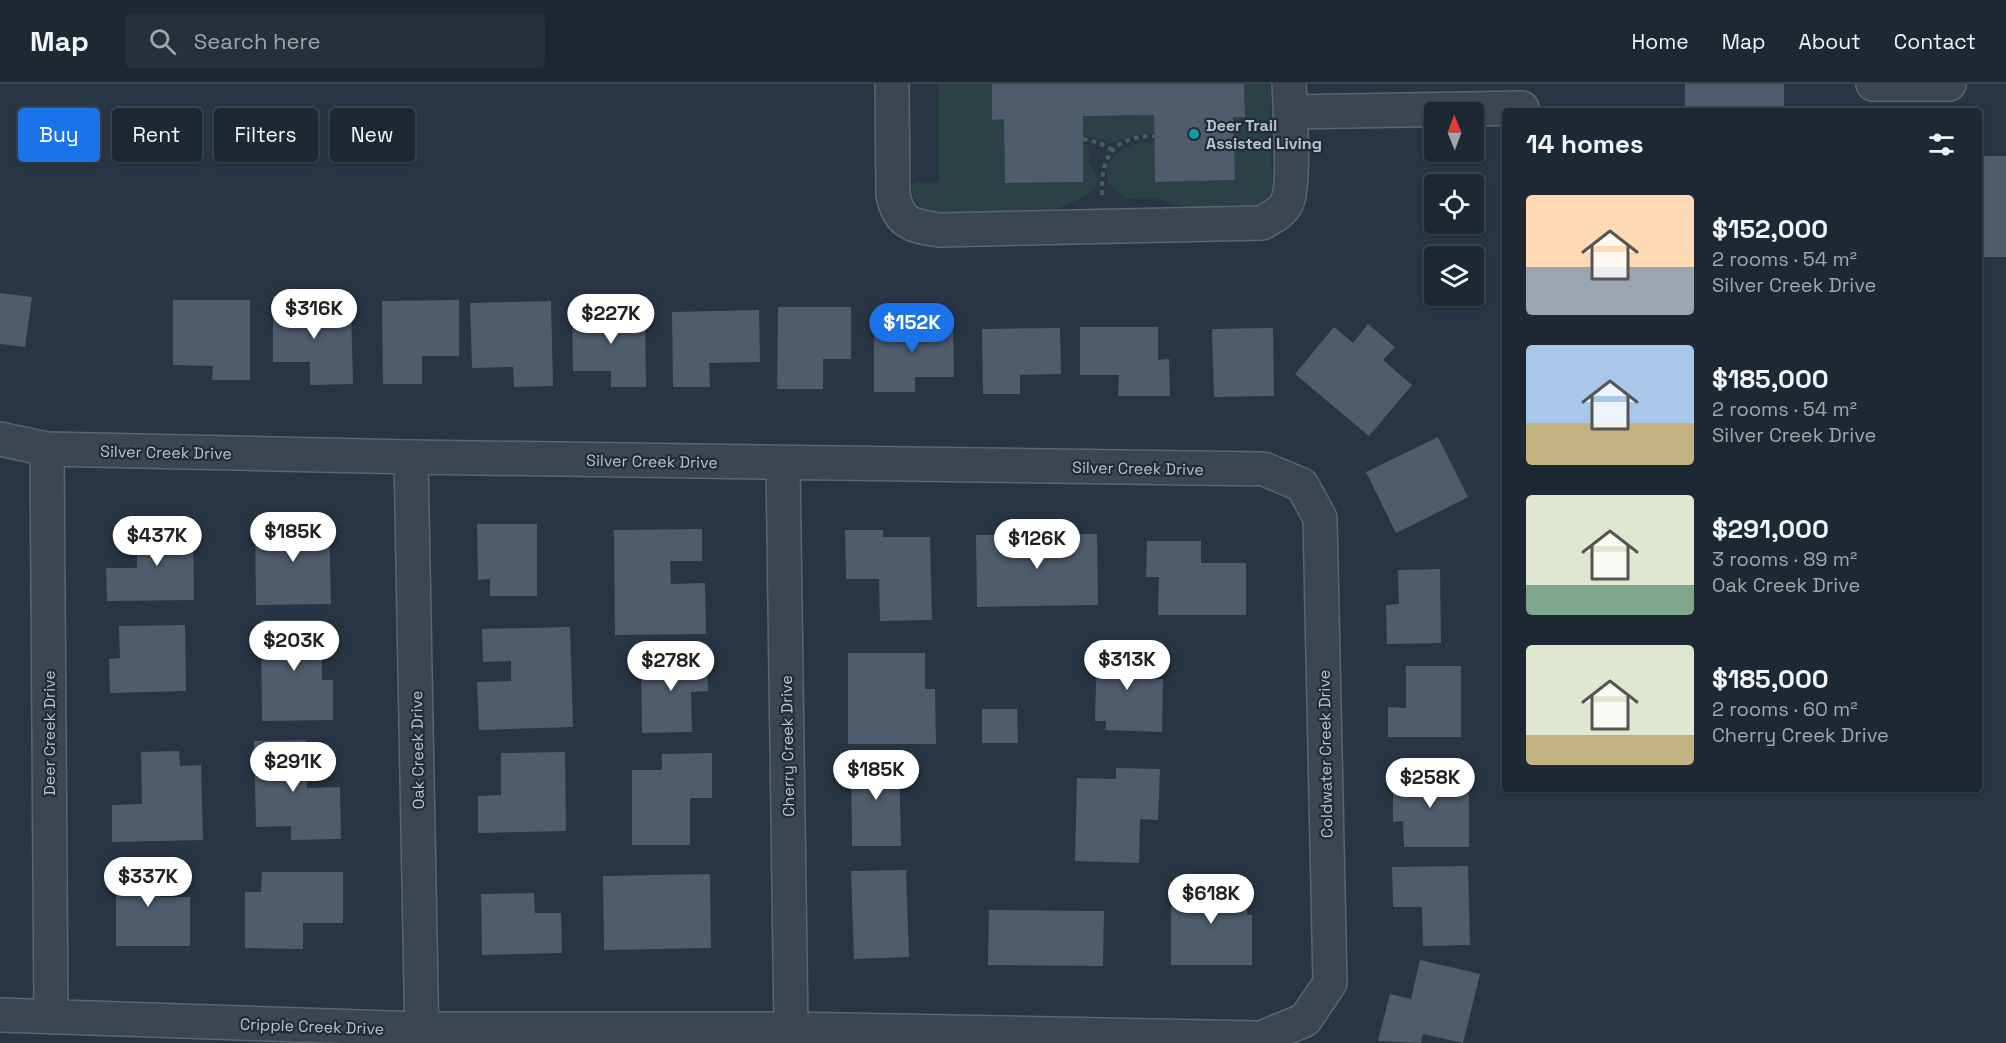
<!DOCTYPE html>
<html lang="en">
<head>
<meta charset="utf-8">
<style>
  body { margin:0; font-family:"Space Grotesk",sans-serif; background:#26303b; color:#f1f3f6; height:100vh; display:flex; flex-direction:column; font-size:22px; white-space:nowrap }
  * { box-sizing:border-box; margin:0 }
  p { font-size:20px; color:#a1a6ac }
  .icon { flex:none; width:33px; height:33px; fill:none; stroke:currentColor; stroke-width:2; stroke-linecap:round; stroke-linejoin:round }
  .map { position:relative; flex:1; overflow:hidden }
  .sheet { position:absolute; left:1502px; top:24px; width:480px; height:684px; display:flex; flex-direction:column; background:#1e2833; border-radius:6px; box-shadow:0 2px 4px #0004,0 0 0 2px #3c444e }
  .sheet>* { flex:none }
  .banner { position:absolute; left:18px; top:24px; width:570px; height:54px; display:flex; gap:12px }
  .needle { width:39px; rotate:359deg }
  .controls { position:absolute; left:1424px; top:18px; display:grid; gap:12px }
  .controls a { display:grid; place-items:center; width:60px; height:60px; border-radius:6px; background:#1e2833; box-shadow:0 2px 4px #0004,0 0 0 2px #3c444e; font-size:30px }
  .price { position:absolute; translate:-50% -51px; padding:0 14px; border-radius:21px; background:#fff; color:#222; font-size:20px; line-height:39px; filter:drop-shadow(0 2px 3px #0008) }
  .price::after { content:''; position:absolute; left:50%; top:36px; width:18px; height:14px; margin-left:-9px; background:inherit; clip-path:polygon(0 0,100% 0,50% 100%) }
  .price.active { background:#1a73e8; color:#fff }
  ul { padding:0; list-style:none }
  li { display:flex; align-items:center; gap:18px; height:150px; padding:0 24px }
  li span { display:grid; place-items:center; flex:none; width:168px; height:120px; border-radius:6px; color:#555 }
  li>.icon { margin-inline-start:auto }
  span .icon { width:72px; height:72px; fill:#fffc; stroke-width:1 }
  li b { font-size:26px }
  h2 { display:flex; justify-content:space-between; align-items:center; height:72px; padding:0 24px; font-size:26px }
  .tag { padding:0 21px; border-radius:6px; background:#1e2833; box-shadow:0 2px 4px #0004,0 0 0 2px #3c444e; font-size:21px; line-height:54px }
  .tag.active { background:#1a73e8; color:#fff }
  header { display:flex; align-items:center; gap:36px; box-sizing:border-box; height:84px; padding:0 30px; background:#1e2833; border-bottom:2px solid #3c444e }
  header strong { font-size:28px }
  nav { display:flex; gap:33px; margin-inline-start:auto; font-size:21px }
  .search { width:420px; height:54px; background:#26303b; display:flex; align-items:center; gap:15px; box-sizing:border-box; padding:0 21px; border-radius:6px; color:#a1a6ac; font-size:22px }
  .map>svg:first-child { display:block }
  .green { fill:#2a4245 }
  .building { fill:#4e5c6d }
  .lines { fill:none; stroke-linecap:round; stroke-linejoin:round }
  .minor-casing { stroke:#5b6471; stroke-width:36 }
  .path { stroke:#485f61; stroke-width:4; stroke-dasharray:4.5 4.5; stroke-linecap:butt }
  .minor { stroke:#3c4653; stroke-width:33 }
  .culture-dot { fill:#0f9aa8; stroke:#212b39; stroke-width:2 }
  .labels { text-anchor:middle; stroke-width:4.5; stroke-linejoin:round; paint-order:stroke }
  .poi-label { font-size:16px; font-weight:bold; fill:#bac2cd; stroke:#212b39; text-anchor:start }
  .street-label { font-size:16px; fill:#bac2cd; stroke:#212b39 }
</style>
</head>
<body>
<header>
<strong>Map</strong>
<div class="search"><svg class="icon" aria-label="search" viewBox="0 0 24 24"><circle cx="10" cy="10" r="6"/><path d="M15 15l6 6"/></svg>Search here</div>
<nav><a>Home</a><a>Map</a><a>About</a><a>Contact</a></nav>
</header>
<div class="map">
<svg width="2006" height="959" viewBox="0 0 2006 959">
  <rect width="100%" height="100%" fill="#283544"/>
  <path class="green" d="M 938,0 L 992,0 L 992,35 L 1004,35 L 1006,99 L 1083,98 L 1083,60 L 1088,60 L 1089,78 L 1098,94 L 1096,102 L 1079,116 L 1045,129 L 935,130 C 920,126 911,119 912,103 L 915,98 L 939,98 Z
    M 1244,0 L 1270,0 L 1272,106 L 1265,118 L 1249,124 L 1191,125 L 1155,114 L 1126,115 L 1108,99 C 1101,70 1129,58 1154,57 L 1155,98 L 1234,96 L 1233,33 L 1245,33 Z
    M 1154,31 L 1154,49 L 1136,51 L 1113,59 L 1083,51 L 1083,32 Z"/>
  <path class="building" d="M 992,0 L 1244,0 L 1245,33 L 1233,33 L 1235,96 L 1155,98 L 1154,31 L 1083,32 L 1083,98 L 1005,99 L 1004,35 L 992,36 Z
    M 1685,0 L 1784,0 L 1784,27 L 1685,27 Z
    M 1978,72 L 2006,72 L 2006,173 L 1978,173 Z
    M 0,209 L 32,213 L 25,263 L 0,260 Z
    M 273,212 L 298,212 L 299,223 L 351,223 L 353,300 L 310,301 L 310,278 L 273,278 Z
    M 173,216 L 250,216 L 250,296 L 212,296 L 213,282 L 173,281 Z
    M 459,216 L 459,272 L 422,272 L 422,300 L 383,300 L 382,217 Z
    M 551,217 L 553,302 L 514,303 L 513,283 L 472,284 L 470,219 Z
    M 778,223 L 851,223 L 851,275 L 823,275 L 823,305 L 777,305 Z
    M 645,225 L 646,303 L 611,303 L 611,287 L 573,287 L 572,226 Z
    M 759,226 L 760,278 L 709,279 L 710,303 L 673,303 L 672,228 Z
    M 953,237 L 954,293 L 915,293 L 915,308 L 874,308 L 874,238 Z
    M 1368,240 L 1395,263 L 1383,276 L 1412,301 L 1369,352 L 1295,290 L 1334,243 L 1353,259 Z
    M 1080,243 L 1158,243 L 1158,276 L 1169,275 L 1170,312 L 1118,312 L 1119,291 L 1080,291 Z
    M 1060,244 L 1061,290 L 1020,291 L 1020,310 L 983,310 L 982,245 Z
    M 1273,244 L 1274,312 L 1214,313 L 1212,245 Z
    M 1438,353 L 1468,413 L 1396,449 L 1366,388 Z
    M 329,436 L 331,520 L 256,521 L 255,437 Z
    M 193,440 L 194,516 L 107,517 L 106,484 L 137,484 L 136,441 Z
    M 477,440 L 537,440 L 537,512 L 490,512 L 490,495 L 478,496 Z
    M 702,445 L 702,477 L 670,477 L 671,500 L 705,499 L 706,550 L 615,551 L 614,446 Z
    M 845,446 L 883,446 L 883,453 L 930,453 L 932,536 L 880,537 L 879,495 L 846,495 Z
    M 1097,450 L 1098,521 L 977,523 L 976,451 Z
    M 1147,457 L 1201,457 L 1201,479 L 1246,479 L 1246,531 L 1158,531 L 1159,493 L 1146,493 Z
    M 1440,485 L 1441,559 L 1387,560 L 1386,521 L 1399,520 L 1398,486 Z
    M 261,536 L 322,536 L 322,596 L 333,596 L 333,636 L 262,637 Z
    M 185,541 L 186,607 L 110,609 L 109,575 L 120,574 L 119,542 Z
    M 570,543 L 573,643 L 479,646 L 477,598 L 511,597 L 511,577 L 483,578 L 482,545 Z
    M 1097,562 L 1145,564 L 1144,595 L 1163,595 L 1162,648 L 1106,646 L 1106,637 L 1095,637 Z
    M 848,569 L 925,569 L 925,605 L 935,605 L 936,660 L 848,660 Z
    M 707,573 L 708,607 L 691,608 L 692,648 L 642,649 L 641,574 Z
    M 1406,582 L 1461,582 L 1461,653 L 1388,653 L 1388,623 L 1406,624 Z
    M 982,625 L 1017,625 L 1018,659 L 982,659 Z
    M 306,656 L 307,704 L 340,703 L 341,755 L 291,756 L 291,742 L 256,743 L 254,657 Z
    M 179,667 L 180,682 L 201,681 L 203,756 L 112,758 L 112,721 L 142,720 L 141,668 Z
    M 565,668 L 566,747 L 478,749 L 478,712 L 501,711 L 501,669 Z
    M 712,669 L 712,714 L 690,714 L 690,761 L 632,761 L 632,686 L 662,686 L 662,670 Z
    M 899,671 L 901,762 L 852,762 L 851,672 Z
    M 1433,682 L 1433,699 L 1469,699 L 1469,763 L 1404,763 L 1403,737 L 1393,738 L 1393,683 Z
    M 1116,684 L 1160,685 L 1158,736 L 1140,735 L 1139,779 L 1075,777 L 1077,694 L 1116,695 Z
    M 116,775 L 160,775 L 160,813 L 190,813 L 190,862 L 116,862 Z
    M 1468,782 L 1470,861 L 1423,862 L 1422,823 L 1393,823 L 1392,783 Z
    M 906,786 L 909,873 L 854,875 L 851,787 Z
    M 262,788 L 343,788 L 343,839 L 303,839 L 303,865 L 245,864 L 245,808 L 261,808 Z
    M 710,790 L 711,864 L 604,866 L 603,792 Z
    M 1171,800 L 1247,800 L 1247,831 L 1252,831 L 1252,881 L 1171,881 Z
    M 534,809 L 535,829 L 561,829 L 562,869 L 482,871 L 481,810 Z
    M 989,826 L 1104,827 L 1103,882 L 988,881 Z
    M 1420,876 L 1480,890 L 1463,959 L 1423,950 L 1421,959 L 1378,957 L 1390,910 L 1411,915 Z"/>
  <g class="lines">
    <defs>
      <path id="minor" d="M 892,0 L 893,111 C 899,140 912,142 939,146 L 1262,139 C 1271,134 1283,128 1287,118 C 1295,102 1290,23 1289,0
        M 1873,0 L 1949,0
        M 1290,28 L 1522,24
        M 0,355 L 47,365 L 411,373 L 1264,385 L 1302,401 L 1320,434 L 1330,899 L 1305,936 L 1261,954 L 791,945 L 422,945 L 0,931
        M 47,365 L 51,933
        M 411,373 L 422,959
        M 783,379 L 791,945"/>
    </defs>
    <use href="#minor" class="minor-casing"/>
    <path class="path" d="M 1083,55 L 1097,58 L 1113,66
      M 1102,111 C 1101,72 1112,53 1154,52"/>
    <use href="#minor" class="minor"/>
  </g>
  <circle class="culture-dot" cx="1194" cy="50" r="6"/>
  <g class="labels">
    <g class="poi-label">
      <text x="1206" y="47">Deer Trail<tspan x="1206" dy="18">Assisted Living</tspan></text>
    </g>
    <g class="street-label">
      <text transform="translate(166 368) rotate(1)" y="6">Silver Creek Drive</text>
      <text transform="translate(652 377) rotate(1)" y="6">Silver Creek Drive</text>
      <text transform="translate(1138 384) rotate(1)" y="6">Silver Creek Drive</text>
      <text transform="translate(49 649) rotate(-90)" y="6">Deer Creek Drive</text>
      <text transform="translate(787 662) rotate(-91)" y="6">Cherry Creek Drive</text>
      <text transform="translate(417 666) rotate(-91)" y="6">Oak Creek Drive</text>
      <text transform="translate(1325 670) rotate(-91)" y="6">Coldwater Creek Drive</text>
      <text transform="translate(312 942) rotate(2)" y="6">Cripple Creek Drive</text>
    </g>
  </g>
</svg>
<div class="controls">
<a><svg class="needle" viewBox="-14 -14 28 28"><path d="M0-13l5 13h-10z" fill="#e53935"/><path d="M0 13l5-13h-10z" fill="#a1a6ac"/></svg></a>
<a><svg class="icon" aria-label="locate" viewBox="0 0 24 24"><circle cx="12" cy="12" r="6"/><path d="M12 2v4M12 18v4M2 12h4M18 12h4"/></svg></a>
<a><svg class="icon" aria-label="layers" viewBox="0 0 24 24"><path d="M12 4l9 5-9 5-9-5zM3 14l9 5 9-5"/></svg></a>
</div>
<b class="price" style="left:314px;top:256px">$316K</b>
<b class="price" style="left:611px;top:261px">$227K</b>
<b class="price active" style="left:912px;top:270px">$152K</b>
<b class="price" style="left:293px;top:479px">$185K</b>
<b class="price" style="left:157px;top:483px">$437K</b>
<b class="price" style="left:1037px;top:486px">$126K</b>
<b class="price" style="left:294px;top:588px">$203K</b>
<b class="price" style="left:1127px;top:607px">$313K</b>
<b class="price" style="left:671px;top:608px">$278K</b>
<b class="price" style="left:293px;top:709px">$291K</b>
<b class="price" style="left:876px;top:717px">$185K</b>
<b class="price" style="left:1430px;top:725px">$258K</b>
<b class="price" style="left:148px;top:824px">$337K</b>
<b class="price" style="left:1211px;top:841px">$618K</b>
<div class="banner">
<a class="tag active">Buy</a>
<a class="tag">Rent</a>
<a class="tag">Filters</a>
<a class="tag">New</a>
</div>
<section class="sheet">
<h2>14 homes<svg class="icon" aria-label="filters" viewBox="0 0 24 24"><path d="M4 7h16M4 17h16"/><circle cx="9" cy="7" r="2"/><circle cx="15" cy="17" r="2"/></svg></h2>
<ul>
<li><span style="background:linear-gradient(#ffd9b3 60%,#9aa5b1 0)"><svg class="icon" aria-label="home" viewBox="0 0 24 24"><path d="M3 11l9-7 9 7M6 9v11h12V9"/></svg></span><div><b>$152,000</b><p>2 rooms · 54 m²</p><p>Silver Creek Drive</p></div></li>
<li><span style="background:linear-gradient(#a9c7e8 65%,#c2b280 0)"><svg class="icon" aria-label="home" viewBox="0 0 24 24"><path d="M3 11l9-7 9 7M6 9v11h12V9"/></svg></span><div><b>$185,000</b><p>2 rooms · 54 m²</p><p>Silver Creek Drive</p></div></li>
<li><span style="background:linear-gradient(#dfe7d0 75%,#7fa58c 0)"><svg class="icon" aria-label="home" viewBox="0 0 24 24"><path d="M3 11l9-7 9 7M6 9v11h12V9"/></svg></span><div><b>$291,000</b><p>3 rooms · 89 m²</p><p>Oak Creek Drive</p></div></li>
<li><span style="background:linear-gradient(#dfe7d0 75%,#c2b280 0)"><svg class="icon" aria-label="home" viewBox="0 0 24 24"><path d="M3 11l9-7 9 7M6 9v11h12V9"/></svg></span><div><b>$185,000</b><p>2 rooms · 60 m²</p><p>Cherry Creek Drive</p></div></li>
</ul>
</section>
</div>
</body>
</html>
